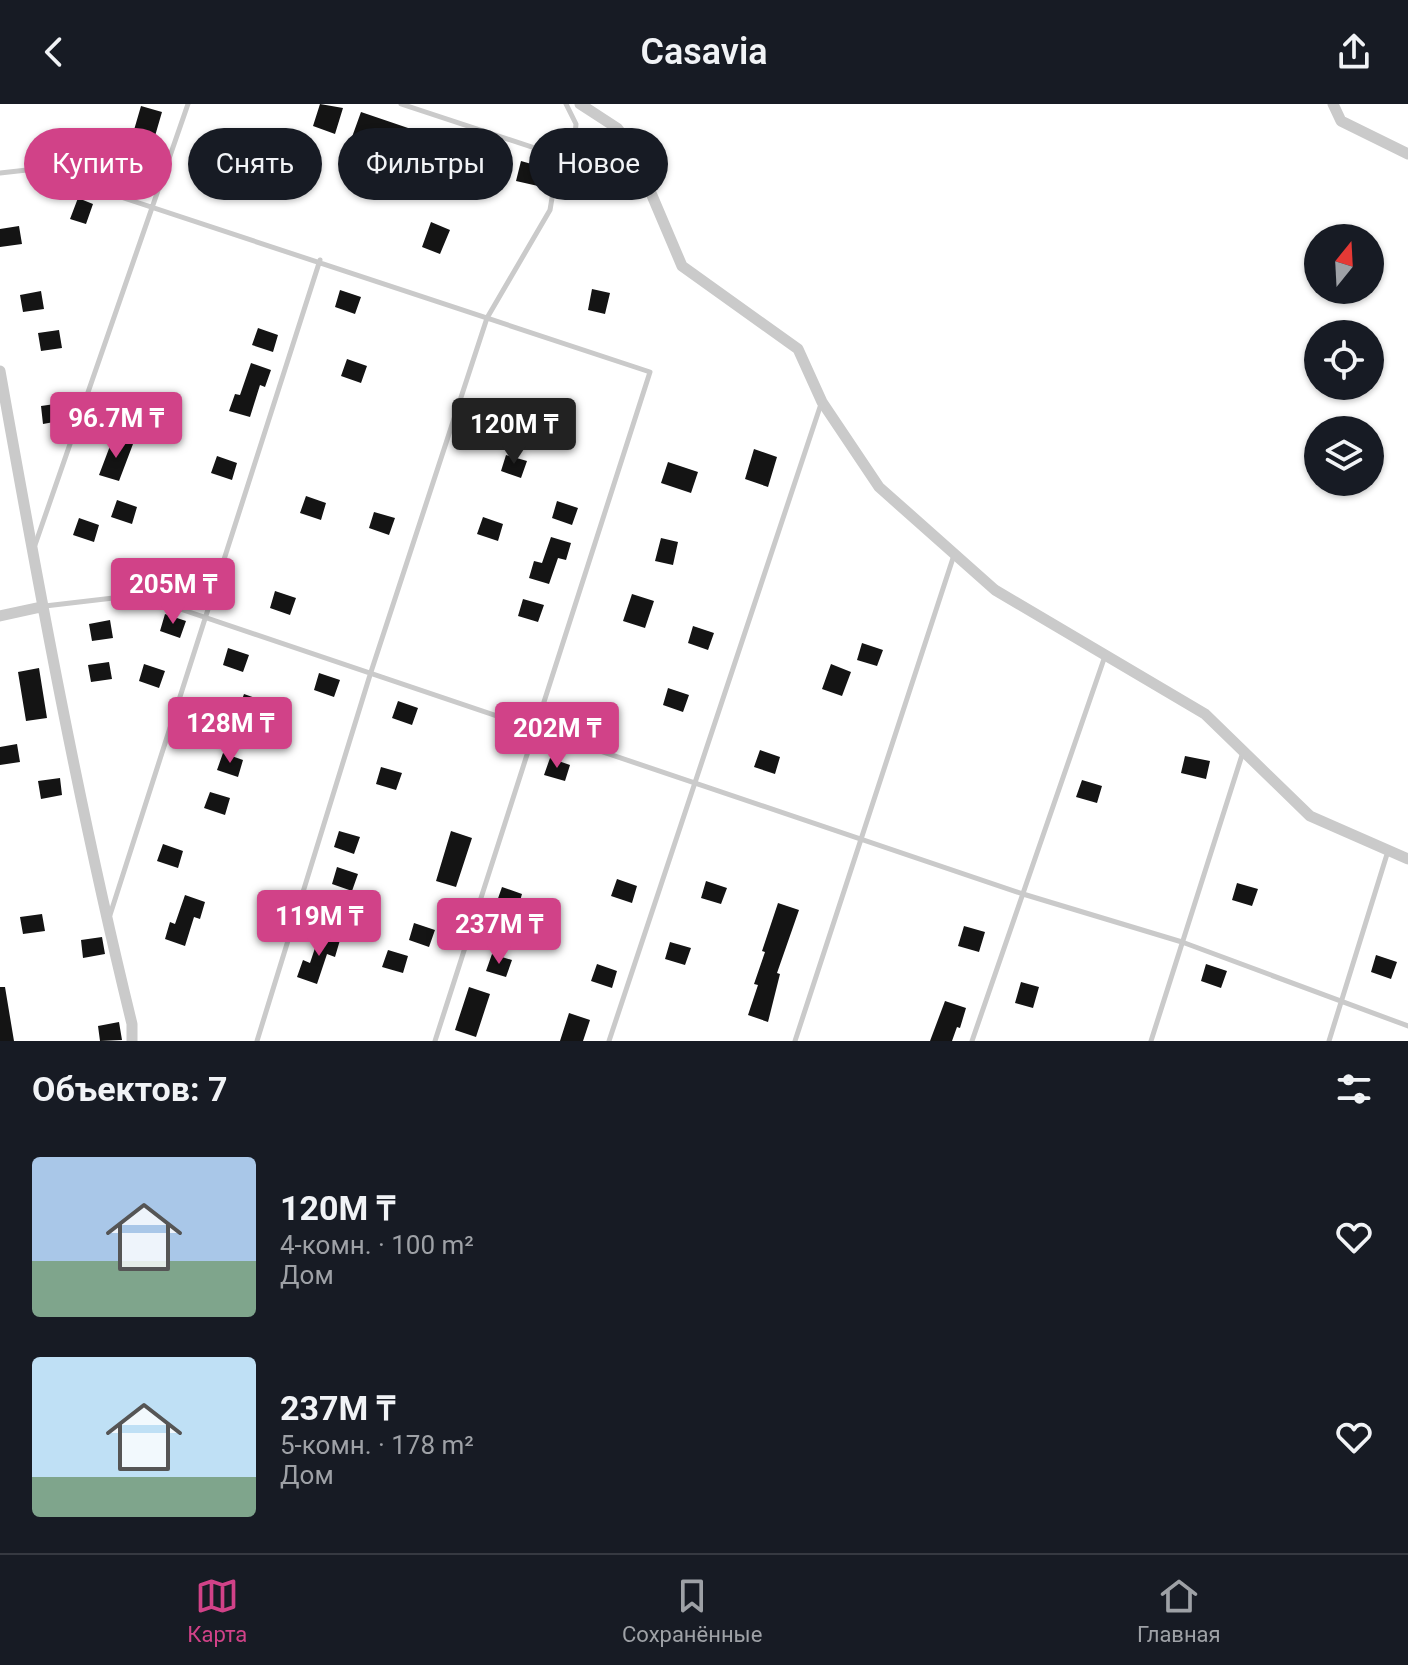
<!DOCTYPE html>
<html lang="ru">
<head>
<meta charset="utf-8">
<style>
  body { margin:0; font-family:Roboto,sans-serif; background:#20242c; color:#f1f3f6; height:100vh; display:flex; flex-direction:column; font-size:30px; white-space:nowrap }
  * { box-sizing:border-box; margin:0 }
  p { font-size:26px; color:#9ea1a6 }
  .icon { flex:none; width:44px; height:44px; fill:none; stroke:currentColor; stroke-width:2; stroke-linecap:round; stroke-linejoin:round }
  .map { position:relative; height:937px; overflow:hidden }
  .drawer { display:flex; flex-direction:column; background:#171b24; flex:1 }
  .drawer>* { flex:none }
  .banner { position:absolute; left:24px; top:24px; width:800px; height:72px; display:flex; gap:16px }
  .needle { width:52px; rotate:18deg }
  .buttons { position:absolute; left:1304px; top:120px; display:grid; gap:16px }
  .buttons a { display:grid; place-items:center; width:80px; height:80px; border-radius:50%; background:#171b24; box-shadow:0 2px 6px #0004; font-size:40px }
  .price { position:absolute; translate:-50% -68px; padding:0 18px; border-radius:8px; background:#d14288; color:#fff; font-size:26px; line-height:52px; filter:drop-shadow(0 2px 4px #0008) }
  .price::after { content:''; position:absolute; left:50%; top:48px; width:24px; height:18px; margin-left:-12px; background:inherit; clip-path:polygon(0 0,100% 0,50% 100%) }
  .price.current { background:#222; color:#fff }
  ul { padding:0; list-style:none }
  li { display:flex; align-items:center; gap:24px; height:200px; padding:0 32px }
  li span { display:grid; place-items:center; flex:none; width:224px; height:160px; border-radius:8px; color:#555 }
  li>.icon { margin-inline-start:auto }
  span .icon { width:96px; height:96px; fill:#fffc; stroke-width:1 }
  li b { font-size:34px }
  h2 { display:flex; justify-content:space-between; align-items:center; height:96px; padding:0 32px; font-size:34px }
  .pill { padding:0 28px; border-radius:36px; background:#171b24; box-shadow:0 2px 6px #0004; font-size:28px; line-height:72px }
  .pill.current { background:#d14288; color:#fff }
  header { display:flex; justify-content:space-between; align-items:center; height:104px; padding:0 32px; background:#171b24; font-size:36px; font-weight:600 }
  .dock { display:flex; justify-content:space-around; align-items:center; height:112px; border-top:2px solid #363941; background:#171b24; font-size:22px; color:#9ea1a6 }
  .dock a { display:grid; justify-items:center; gap:4px }
  .dock .current { color:#d14288 }
  .map>svg:first-child { display:block }
  .building { fill:#141414 }
  .lines { fill:none; stroke-linecap:round; stroke-linejoin:round }
  .lane { stroke:#cacaca; stroke-width:5 }
  .street { stroke:#cacaca; stroke-width:11 }
</style>
</head>
<body>
<header><svg class="icon" aria-label="back" viewBox="0 0 24 24"><path d="M15 5l-7 7 7 7"/></svg>Casavia<svg class="icon" aria-label="share" viewBox="0 0 24 24"><path d="M12 15V3M7 8l5-5 5 5M5 13v7h14v-7"/></svg></header>
<div class="map">
<svg width="1408" height="937" viewBox="0 0 1408 937">
  <rect width="100%" height="100%" fill="#fff"/>
  <path class="building" d="M 320,0 L 343,4 L 335,30 L 313,22 Z
    M 141,2 L 162,8 L 155,32 L 134,26 Z
    M 361,8 L 411,25 L 406,42 L 374,32 L 371,39 L 352,33 Z
    M 521,57 L 542,63 L 538,82 L 516,77 Z
    M 78,94 L 93,100 L 86,120 L 70,115 Z
    M 431,118 L 450,126 L 440,150 L 422,143 Z
    M 19,122 L 22,140 L 0,143 L 0,125 Z
    M 592,185 L 610,189 L 605,210 L 588,206 Z
    M 340,186 L 361,193 L 355,210 L 335,203 Z
    M 41,187 L 44,205 L 23,208 L 20,191 Z
    M 258,224 L 278,231 L 273,248 L 252,241 Z
    M 59,226 L 62,244 L 41,247 L 38,229 Z
    M 347,255 L 367,262 L 361,279 L 341,272 Z
    M 251,259 L 271,266 L 265,283 L 260,281 L 250,313 L 229,307 L 235,290 L 240,291 Z
    M 489,295 L 511,301 L 505,325 L 482,320 Z
    M 149,297 L 168,303 L 161,325 L 142,319 Z
    M 62,299 L 65,316 L 43,320 L 41,302 Z
    M 113,334 L 133,340 L 119,377 L 99,371 Z
    M 754,345 L 777,353 L 768,383 L 745,375 Z
    M 506,351 L 527,357 L 521,374 L 501,367 Z
    M 217,352 L 237,359 L 232,376 L 211,369 Z
    M 668,358 L 698,368 L 691,389 L 661,379 Z
    M 306,392 L 326,399 L 321,416 L 300,409 Z
    M 117,396 L 137,403 L 132,420 L 111,413 Z
    M 557,397 L 578,404 L 572,421 L 552,414 Z
    M 374,408 L 395,414 L 389,431 L 369,424 Z
    M 483,413 L 503,420 L 498,437 L 477,430 Z
    M 79,414 L 99,421 L 94,438 L 73,431 Z
    M 551,433 L 571,439 L 566,456 L 558,454 L 549,480 L 529,474 L 534,457 L 542,459 Z
    M 661,434 L 678,438 L 673,461 L 655,457 Z
    M 190,454 L 211,460 L 205,477 L 185,471 Z
    M 275,487 L 296,494 L 290,511 L 270,504 Z
    M 632,490 L 654,497 L 645,524 L 623,517 Z
    M 523,495 L 544,501 L 538,518 L 518,512 Z
    M 165,510 L 186,517 L 180,534 L 160,527 Z
    M 110,516 L 113,534 L 92,537 L 89,520 Z
    M 693,522 L 714,529 L 708,546 L 688,539 Z
    M 862,539 L 883,546 L 877,562 L 857,556 Z
    M 228,544 L 249,551 L 243,568 L 223,561 Z
    M 109,558 L 112,575 L 91,578 L 88,561 Z
    M 144,560 L 165,567 L 159,584 L 139,577 Z
    M 831,560 L 851,568 L 842,592 L 822,585 Z
    M 39,564 L 47,614 L 26,617 L 18,568 Z
    M 319,569 L 340,576 L 334,593 L 314,586 Z
    M 668,584 L 689,591 L 683,608 L 663,601 Z
    M 244,590 L 264,597 L 259,614 L 238,607 Z
    M 398,597 L 418,604 L 412,621 L 392,614 Z
    M 17,640 L 20,658 L 0,661 L 0,643 Z
    M 760,646 L 780,653 L 775,670 L 754,663 Z
    M 223,649 L 243,656 L 238,673 L 217,666 Z
    M 1185,652 L 1210,657 L 1206,675 L 1181,669 Z
    M 550,654 L 570,661 L 565,677 L 544,671 Z
    M 381,663 L 402,669 L 396,686 L 376,680 Z
    M 60,674 L 62,691 L 41,695 L 38,677 Z
    M 1082,676 L 1102,682 L 1097,699 L 1076,693 Z
    M 210,688 L 230,694 L 225,711 L 204,704 Z
    M 339,727 L 360,733 L 354,750 L 334,743 Z
    M 451,727 L 472,734 L 456,783 L 436,777 Z
    M 163,740 L 183,747 L 178,764 L 157,757 Z
    M 337,763 L 358,770 L 352,787 L 332,780 Z
    M 617,775 L 637,782 L 632,799 L 611,792 Z
    M 706,777 L 727,784 L 721,800 L 701,794 Z
    M 1237,779 L 1258,785 L 1252,802 L 1232,796 Z
    M 502,783 L 522,790 L 517,807 L 496,800 Z
    M 185,791 L 205,798 L 200,815 L 194,813 L 185,842 L 165,835 L 170,818 L 175,820 Z
    M 778,799 L 799,806 L 777,869 L 780,870 L 768,918 L 748,911 L 758,881 L 754,880 L 765,848 L 762,847 Z
    M 42,810 L 45,827 L 23,830 L 20,813 Z
    M 414,819 L 435,826 L 429,843 L 409,836 Z
    M 964,822 L 985,828 L 979,848 L 958,842 Z
    M 320,829 L 340,836 L 335,853 L 327,850 L 317,880 L 297,873 L 303,856 L 310,859 Z
    M 102,833 L 105,850 L 83,854 L 81,836 Z
    M 670,838 L 691,844 L 685,861 L 665,855 Z
    M 388,846 L 408,852 L 403,869 L 382,863 Z
    M 492,850 L 512,856 L 506,873 L 486,867 Z
    M 1376,851 L 1397,858 L 1391,875 L 1371,868 Z
    M 597,860 L 617,867 L 612,884 L 591,877 Z
    M 1206,860 L 1227,867 L 1221,884 L 1201,877 Z
    M 1021,878 L 1039,883 L 1033,904 L 1015,899 Z
    M 0,883 L 5,883 L 14,937 L 0,937 Z
    M 469,883 L 490,890 L 476,933 L 455,926 Z
    M 945,897 L 966,904 L 960,924 L 957,923 L 952,937 L 930,937 Z
    M 569,909 L 590,916 L 583,937 L 560,937 Z
    M 119,918 L 122,936 L 100,937 L 98,922 Z"/>
  <g class="lines">
    <path class="lane" d="M 401,0 L 559,52 L 574,41 L 576,20 L 566,0
      M 0,69 L 36,65 L 650,268 L 435,937
      M 35,441 L 188,0
      M 45,502 L 139,491 L 1023,790 L 1182,838 L 1408,922
      M 110,811 L 320,156
      M 257,937 L 370,571 L 487,214 L 550,106 L 559,52
      M 609,937 L 821,300
      M 795,937 L 954,451
      M 972,937 L 1105,552
      M 1151,937 L 1243,648
      M 1329,937 L 1388,747"/>
    <path class="street" d="M 580,0 L 617,24 L 631,42 L 682,162 L 798,245 L 822,298 L 879,383 L 995,486 L 1205,610 L 1310,712 L 1408,755
      M 1333,0 L 1341,17 L 1408,50
      M 0,267 C 39,486 79,704 132,920 L 132,937
      M 0,512 L 41,503"/>
  </g>
</svg>
<div class="buttons">
<a><svg class="needle" viewBox="-14 -14 28 28"><path d="M0-13l5 13h-10z" fill="#e53935"/><path d="M0 13l5-13h-10z" fill="#9ea1a6"/></svg></a>
<a><svg class="icon" aria-label="locate" viewBox="0 0 24 24"><circle cx="12" cy="12" r="6"/><path d="M12 2v4M12 18v4M2 12h4M18 12h4"/></svg></a>
<a><svg class="icon" aria-label="layers" viewBox="0 0 24 24"><path d="M12 4l9 5-9 5-9-5zM3 14l9 5 9-5"/></svg></a>
</div>
<b class="price" style="left:116px;top:356px">96.7M ₸</b>
<b class="price current" style="left:514px;top:362px">120M ₸</b>
<b class="price" style="left:173px;top:522px">205M ₸</b>
<b class="price" style="left:230px;top:661px">128M ₸</b>
<b class="price" style="left:557px;top:666px">202M ₸</b>
<b class="price" style="left:319px;top:854px">119M ₸</b>
<b class="price" style="left:499px;top:862px">237M ₸</b>
<div class="banner">
<a class="pill current">Купить</a>
<a class="pill">Снять</a>
<a class="pill">Фильтры</a>
<a class="pill">Новое</a>
</div>
</div>
<section class="drawer">
<h2>Объектов: 7<svg class="icon" aria-label="filters" viewBox="0 0 24 24"><path d="M4 7h16M4 17h16"/><circle cx="9" cy="7" r="2"/><circle cx="15" cy="17" r="2"/></svg></h2>
<ul>
<li><span style="background:linear-gradient(#a9c7e8 65%,#7fa58c 0)"><svg class="icon" aria-label="home" viewBox="0 0 24 24"><path d="M3 11l9-7 9 7M6 9v11h12V9"/></svg></span><div><b>120M ₸</b><p>4-комн. · 100 m²</p><p>Дом</p></div><svg class="icon" aria-label="heart" viewBox="0 0 24 24"><path d="M12 20l-8-8c-3-5 5-10 8-4 3-6 11-1 8 4z"/></svg></li>
<li><span style="background:linear-gradient(#bfe0f5 75%,#7fa58c 0)"><svg class="icon" aria-label="home" viewBox="0 0 24 24"><path d="M3 11l9-7 9 7M6 9v11h12V9"/></svg></span><div><b>237M ₸</b><p>5-комн. · 178 m²</p><p>Дом</p></div><svg class="icon" aria-label="heart" viewBox="0 0 24 24"><path d="M12 20l-8-8c-3-5 5-10 8-4 3-6 11-1 8 4z"/></svg></li>
</ul>
</section>
<nav class="dock">
<a class="current"><svg class="icon" aria-label="map" viewBox="0 0 24 24"><path d="M3 6l6-2 6 2 6-2v14l-6 2-6-2-6 2zM9 4v14M15 6v14"/></svg>Карта</a>
<a><svg class="icon" aria-label="saved" viewBox="0 0 24 24"><path d="M7 4h10v16l-5-4-5 4z"/></svg>Сохранённые</a>
<a><svg class="icon" aria-label="home" viewBox="0 0 24 24"><path d="M3 11l9-7 9 7M6 9v11h12V9"/></svg>Главная</a>
</nav>
</body>
</html>
